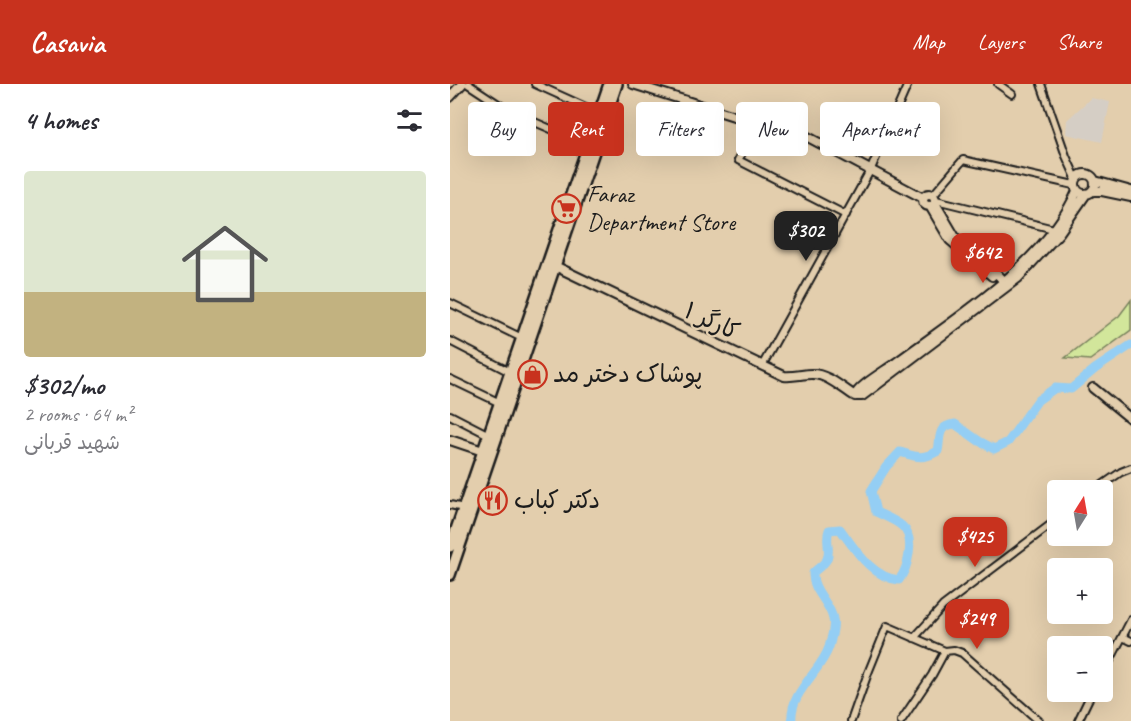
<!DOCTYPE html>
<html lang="en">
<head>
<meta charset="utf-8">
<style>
  body { margin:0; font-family:Caveat,"Playpen Sans Arabic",sans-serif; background:#f7f7f7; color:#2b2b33; height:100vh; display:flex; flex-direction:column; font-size:22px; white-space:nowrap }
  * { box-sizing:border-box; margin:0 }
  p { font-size:20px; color:#7c7c81 }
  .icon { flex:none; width:33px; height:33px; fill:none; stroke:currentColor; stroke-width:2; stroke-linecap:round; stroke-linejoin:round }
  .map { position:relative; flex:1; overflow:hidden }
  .drawer { display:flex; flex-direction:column; background:#fff; width:450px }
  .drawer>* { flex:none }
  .banner { position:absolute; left:18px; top:18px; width:570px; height:54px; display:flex; gap:12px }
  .needle { width:39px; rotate:11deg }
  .buttons { position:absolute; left:597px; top:396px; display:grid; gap:12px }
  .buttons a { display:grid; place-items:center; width:66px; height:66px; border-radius:6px; background:#fff; box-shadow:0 6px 24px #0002; font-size:30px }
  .price { position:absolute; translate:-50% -51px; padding:0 14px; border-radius:12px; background:#c8321e; color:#fff; font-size:20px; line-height:39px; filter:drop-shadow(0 2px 3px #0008) }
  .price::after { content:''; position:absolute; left:50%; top:36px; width:18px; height:14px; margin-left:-9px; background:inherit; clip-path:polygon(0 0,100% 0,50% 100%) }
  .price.selected { background:#222; color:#fff }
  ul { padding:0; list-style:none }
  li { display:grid; align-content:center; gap:12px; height:318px; padding:0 24px }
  li span { display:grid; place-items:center; height:186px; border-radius:6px; color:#555 }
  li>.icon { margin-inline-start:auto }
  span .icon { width:108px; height:108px; fill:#fffc; stroke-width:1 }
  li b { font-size:26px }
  h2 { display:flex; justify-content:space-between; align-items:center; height:72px; padding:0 24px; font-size:26px }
  .pill { padding:0 21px; border-radius:6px; background:#fff; box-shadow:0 6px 24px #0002; font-size:21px; line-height:54px }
  .pill.selected { background:#c8321e; color:#fff }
  header { display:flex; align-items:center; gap:36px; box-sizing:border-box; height:84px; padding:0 30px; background:#c8321e; color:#fff }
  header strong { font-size:28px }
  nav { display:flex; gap:33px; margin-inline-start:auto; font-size:21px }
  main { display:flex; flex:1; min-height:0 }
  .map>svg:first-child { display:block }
  .built { fill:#d5cec5 }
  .green { fill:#d2e69b; stroke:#77815c; stroke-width:1.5 }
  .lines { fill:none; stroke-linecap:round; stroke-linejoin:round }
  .river { stroke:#94cef4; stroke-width:9 }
  .minor-casing { stroke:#1c1c1c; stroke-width:10 }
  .tertiary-casing { stroke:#1c1c1c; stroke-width:12 }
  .primary-casing { stroke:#1c1c1c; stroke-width:14 }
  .minor { stroke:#e3cead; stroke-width:6 }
  .tertiary { stroke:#e3cead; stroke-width:8 }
  .primary { stroke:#e3cead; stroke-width:9 }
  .labels { text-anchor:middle; stroke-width:4.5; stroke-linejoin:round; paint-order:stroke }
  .poi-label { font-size:24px; fill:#1c1c1c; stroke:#e3cead; text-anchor:start }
  .street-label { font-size:24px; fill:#1c1c1c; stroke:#e3cead }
</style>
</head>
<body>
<header>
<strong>Casavia</strong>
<nav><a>Map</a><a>Layers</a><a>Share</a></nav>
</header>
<main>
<section class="drawer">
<h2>4 homes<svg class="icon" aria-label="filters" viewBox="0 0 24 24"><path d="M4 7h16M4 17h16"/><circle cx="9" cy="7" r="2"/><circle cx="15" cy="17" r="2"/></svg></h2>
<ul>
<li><span style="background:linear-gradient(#dfe7d0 65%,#c2b280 0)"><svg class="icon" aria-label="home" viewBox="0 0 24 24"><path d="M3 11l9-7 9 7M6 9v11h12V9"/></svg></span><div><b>$302/mo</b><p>2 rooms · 64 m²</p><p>شهید قربانی</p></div></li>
</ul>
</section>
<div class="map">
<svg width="681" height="637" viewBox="0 0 681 637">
  <rect width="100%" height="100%" fill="#e3cead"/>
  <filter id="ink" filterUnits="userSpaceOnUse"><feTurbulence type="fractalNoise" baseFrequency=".0167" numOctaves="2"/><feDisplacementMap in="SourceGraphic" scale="12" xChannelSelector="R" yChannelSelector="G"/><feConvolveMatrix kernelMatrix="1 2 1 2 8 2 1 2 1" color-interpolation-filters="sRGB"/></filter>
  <g filter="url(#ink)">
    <path class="built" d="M 641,14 L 660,18 L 652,58 L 616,50 L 617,36 Z"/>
    <path class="green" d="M 681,216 L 681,246 L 640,276 L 615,274 L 669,232 Z"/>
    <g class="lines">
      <path class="river" d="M 342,637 C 339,608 371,588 379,563 C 381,556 385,542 383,535 C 380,518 362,507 363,489 C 367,484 374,481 377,475 C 381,466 375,456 379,446 L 390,445 C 405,465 422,494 449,496 C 458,484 466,454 452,442 C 445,436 434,432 426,428 L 421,407 L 436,383 L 450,368 C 467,373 472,376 488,367 C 491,354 486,342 505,340 L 529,357 L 544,365 L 558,358 L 588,316 L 605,304 L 621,305 L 645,285 L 681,261"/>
      <defs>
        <path id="minor" d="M 18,0 L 59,27 L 138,61
          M 85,0 L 149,29
          M 548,0 L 562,10
          M 591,0 L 616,72 L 626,94
          M 309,40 L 288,76 L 396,131
          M 483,111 L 513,76 L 624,101
          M 486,116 L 604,145
          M 0,219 L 72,254
          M 0,257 L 60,288
          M 312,282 L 421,85 L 458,0
          M 0,295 L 50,319
          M 0,331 L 39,351
          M 645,406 L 671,388 L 681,384
          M 0,421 L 14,424
          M 673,553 L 681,557
          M 464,554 L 493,522 L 608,435
          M 652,592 L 681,536
          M 401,637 L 418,589 L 437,542 L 495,567 L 504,566 L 512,569 L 589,637
          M 451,637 L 482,591 L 495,567
          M 628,637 L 642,608"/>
        <path id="tertiary" d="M 183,0 L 309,40 L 322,34 L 473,114
          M 0,13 L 12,0
          M625 100a10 10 0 1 1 20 0a10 10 0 1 1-20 0Z
          M 645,97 L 681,107
          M 642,107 L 652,107 L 681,113
          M473 116a6 6 0 1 1 12 0a6 6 0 1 1-12 0Z
          M 485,119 L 505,153 L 513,161 L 536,178 L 551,194 L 555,203
          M 480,122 L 500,156 L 542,192
          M 105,182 L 334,292 C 344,293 352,290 362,290 C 377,290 392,304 405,312
          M 643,304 L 681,335
          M 405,312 L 412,312 L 424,303 L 568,194 L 609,149 L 636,110
          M 405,312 C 408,302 437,286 447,278 C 507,234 597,178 627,107
          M 0,356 L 33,367"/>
        <path id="primary" d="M 0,463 L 159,0
          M 0,491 L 167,0"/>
      </defs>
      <use href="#minor" class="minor-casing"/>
      <use href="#tertiary" class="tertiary-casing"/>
      <use href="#primary" class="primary-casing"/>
      <use href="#minor" class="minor"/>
      <use href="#tertiary" class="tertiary"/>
      <use href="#primary" class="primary"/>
    </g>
  </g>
  <defs>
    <symbol id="supermarket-ring" viewBox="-11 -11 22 22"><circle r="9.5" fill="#e3cead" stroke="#c8321e" stroke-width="1.5"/><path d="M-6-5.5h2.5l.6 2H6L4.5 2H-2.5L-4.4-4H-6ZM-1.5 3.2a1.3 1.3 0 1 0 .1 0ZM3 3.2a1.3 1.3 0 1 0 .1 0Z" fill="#c8321e"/></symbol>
    <symbol id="shop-ring" viewBox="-11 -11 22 22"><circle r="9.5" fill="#e3cead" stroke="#c8321e" stroke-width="1.5"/><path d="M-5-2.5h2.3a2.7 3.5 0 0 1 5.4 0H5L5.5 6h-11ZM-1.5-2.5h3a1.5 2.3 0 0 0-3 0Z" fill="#c8321e"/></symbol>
    <symbol id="restaurant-ring" viewBox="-11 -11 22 22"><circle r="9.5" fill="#e3cead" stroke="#c8321e" stroke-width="1.5"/><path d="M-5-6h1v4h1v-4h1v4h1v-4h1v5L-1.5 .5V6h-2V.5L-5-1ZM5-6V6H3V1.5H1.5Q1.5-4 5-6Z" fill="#c8321e"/></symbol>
  </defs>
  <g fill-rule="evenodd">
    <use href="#supermarket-ring" x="100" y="108" width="33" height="33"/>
    <use href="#shop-ring" x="66" y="274" width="33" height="33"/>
    <use href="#restaurant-ring" x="26" y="400" width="33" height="33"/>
  </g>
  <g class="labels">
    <g class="poi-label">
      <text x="137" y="118">Faraz<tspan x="137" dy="28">Department Store</tspan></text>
      <text x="103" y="298">پوشاک دختر مد</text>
      <text x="64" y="424">دکتر کباب</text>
    </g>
    <g class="street-label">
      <text transform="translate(262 237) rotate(25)" y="8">کارگر ۱</text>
    </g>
  </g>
</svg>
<div class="buttons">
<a><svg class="needle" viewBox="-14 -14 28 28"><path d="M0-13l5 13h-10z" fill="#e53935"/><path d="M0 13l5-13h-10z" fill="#7c7c81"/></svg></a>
<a>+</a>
<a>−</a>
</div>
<b class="price selected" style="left:356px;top:178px">$302</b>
<b class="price" style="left:533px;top:200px">$642</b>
<b class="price" style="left:525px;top:484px">$425</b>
<b class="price" style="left:527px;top:566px">$249</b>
<div class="banner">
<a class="pill">Buy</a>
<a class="pill selected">Rent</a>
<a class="pill">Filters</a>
<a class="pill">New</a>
<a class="pill">Apartment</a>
</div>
</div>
</main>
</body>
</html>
